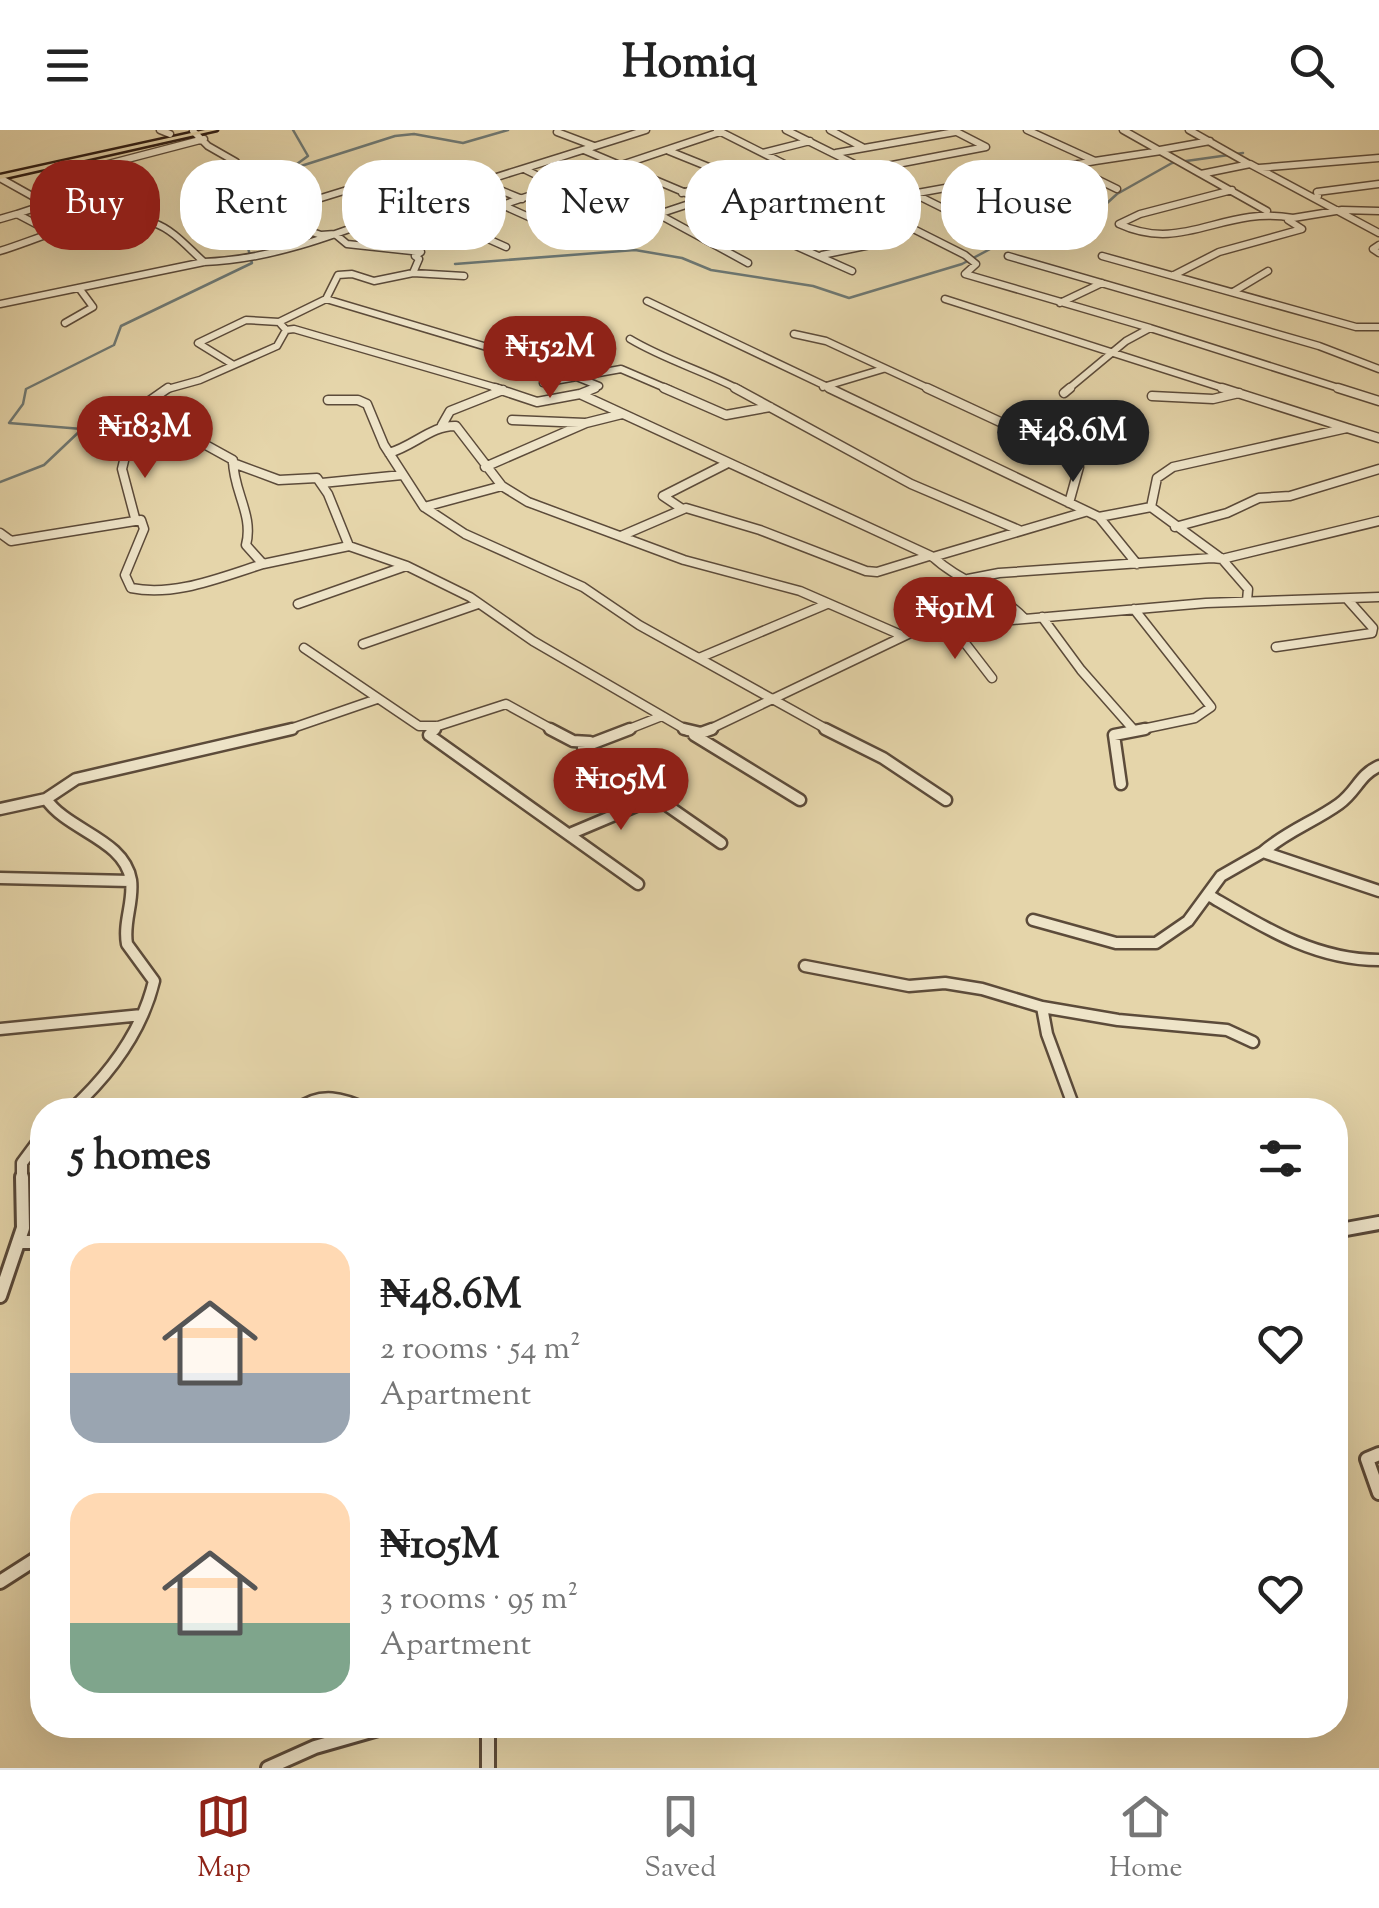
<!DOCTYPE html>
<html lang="en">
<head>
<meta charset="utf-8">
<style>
  body { margin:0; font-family:"Sorts Mill Goudy",serif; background:#f2f2f2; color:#222; height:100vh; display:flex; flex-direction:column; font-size:38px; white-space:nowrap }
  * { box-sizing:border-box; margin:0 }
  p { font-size:32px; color:#767676 }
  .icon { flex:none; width:55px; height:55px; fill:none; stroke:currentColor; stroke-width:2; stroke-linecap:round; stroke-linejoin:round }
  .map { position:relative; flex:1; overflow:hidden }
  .sheet { position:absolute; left:30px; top:968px; width:1318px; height:640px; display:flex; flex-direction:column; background:#fff; border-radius:40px; box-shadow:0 10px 40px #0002 }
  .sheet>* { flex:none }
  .top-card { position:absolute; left:30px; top:30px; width:1320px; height:90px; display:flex; gap:20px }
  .price { position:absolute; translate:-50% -85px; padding:0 22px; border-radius:35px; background:#8f2418; color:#fff; font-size:32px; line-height:65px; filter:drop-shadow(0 2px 5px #0008) }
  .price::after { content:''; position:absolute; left:50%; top:60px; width:30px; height:22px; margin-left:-15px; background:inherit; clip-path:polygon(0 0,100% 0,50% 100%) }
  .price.on { background:#222; color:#fff }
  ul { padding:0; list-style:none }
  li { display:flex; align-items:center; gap:30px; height:250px; padding:0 40px }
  li span { display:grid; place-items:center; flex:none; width:280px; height:200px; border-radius:30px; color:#555 }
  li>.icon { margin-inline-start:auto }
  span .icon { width:120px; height:120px; fill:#fffc; stroke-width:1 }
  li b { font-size:42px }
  h2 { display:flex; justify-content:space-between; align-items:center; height:120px; padding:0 40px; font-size:42px }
  .chip { padding:0 35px; border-radius:40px; background:#fff; box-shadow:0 10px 40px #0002; font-size:35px; line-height:90px }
  .chip.on { background:#8f2418; color:#fff }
  header { display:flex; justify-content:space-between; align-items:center; height:130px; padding:0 40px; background:#fff; font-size:45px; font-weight:700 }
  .dock { display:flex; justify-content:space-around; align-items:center; height:140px; border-top:2px solid #e0e0e0; background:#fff; font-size:28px; color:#767676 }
  .dock a { display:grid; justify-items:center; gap:5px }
  .dock .on { color:#8f2418 }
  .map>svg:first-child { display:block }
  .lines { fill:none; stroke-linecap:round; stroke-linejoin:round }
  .stream { stroke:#6f7974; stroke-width:2.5 }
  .minor-far3-casing { stroke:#5c4b3a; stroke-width:9 }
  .minor-far2-casing { stroke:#5c4b3a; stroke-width:11 }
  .minor-far1-casing { stroke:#5c4b3a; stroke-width:15 }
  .minor-casing { stroke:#5c4b3a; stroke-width:18 }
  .major-casing { stroke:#2f1d14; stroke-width:5 }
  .minor-far3 { stroke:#eee4c8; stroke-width:6 }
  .minor-far2 { stroke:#eee4c8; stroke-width:8 }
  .minor-far1 { stroke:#eee4c8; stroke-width:10 }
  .minor { stroke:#eee4c8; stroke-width:12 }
  .major { fill:#e5d5aa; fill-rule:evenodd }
</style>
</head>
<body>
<header><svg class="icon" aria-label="menu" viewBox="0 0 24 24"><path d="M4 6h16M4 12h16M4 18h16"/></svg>Homiq<svg class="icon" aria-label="search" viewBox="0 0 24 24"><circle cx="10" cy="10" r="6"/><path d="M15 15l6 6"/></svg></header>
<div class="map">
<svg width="1379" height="1638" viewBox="0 0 1379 1638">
  <rect width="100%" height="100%" fill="#e5d5aa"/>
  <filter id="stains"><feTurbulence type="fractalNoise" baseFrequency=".002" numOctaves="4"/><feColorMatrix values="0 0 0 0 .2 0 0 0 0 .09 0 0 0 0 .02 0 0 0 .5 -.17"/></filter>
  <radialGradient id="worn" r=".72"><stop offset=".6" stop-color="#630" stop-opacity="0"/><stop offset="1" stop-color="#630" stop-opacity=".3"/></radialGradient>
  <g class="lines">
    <path class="stream" d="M 301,36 L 395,6 L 414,4 L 463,13 L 508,0
      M 455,134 L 635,120 L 682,128 L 711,140 L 813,156 L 849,168 L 962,134 L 992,118 L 1004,106 L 1027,105 L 1059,92 L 1094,85 L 1117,64 L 1172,33 L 1243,23
      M 0,352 L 44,335 L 82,299 L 9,293 L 23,274 L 26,259 L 114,215 L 121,196 L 252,133 L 248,118 L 257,63 L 308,26 L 293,0"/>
    <defs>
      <path id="minor-far3" d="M 160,0 L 170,4
        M 717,0 L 965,125 L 976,134 L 965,144 L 1150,198
        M 786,0 L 979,96
        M 830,0 L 862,17
        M 1123,0 L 1201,44 L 1250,34 L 1379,103
        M 1189,0 L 1249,34
        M 193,1 L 208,16 L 236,32
        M 557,2 L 594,16
        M 584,20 L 745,88 L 769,104 L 852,141
        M 1160,20 L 1210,11
        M 669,21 L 731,46
        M 763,23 L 810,11
        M 836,23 L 955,2
        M 1095,31 L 1161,21
        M 1072,37 L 1117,59
        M 1259,38 L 1379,28
        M 526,40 L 561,57
        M 866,40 L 986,17 L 953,0
        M 1201,44 L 1267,81
        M 113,47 L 93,38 L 204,9
        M 0,48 L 41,71 L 38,77 L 17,84 L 55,104
        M 492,50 L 460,39 L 428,35 L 308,72 L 291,86 L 294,96 L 321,105 L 335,104 L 347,114 L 421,122 L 415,126 L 419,129 L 413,143 L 374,151 L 352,144 L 338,145 L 326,169 L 547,235 L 599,256 L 589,260
        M 483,53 L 522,69
        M 1232,60 L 1140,84 L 1119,94 C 1184,124 1223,75 1293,88
        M 463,63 L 480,65 L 580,110 L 698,71
        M 682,63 L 780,33
        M 1318,66 L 1317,62 L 1379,54
        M 862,73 L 1095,31 L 1027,0
        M 502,75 L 720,2
        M 414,76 L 506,117
        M 658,84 L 748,133
        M 961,86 L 1066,65
        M 0,89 L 17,84
        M 617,95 L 586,77 L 658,53
        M 1379,115 L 1373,119 L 1379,123
        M 0,121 C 45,107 107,76 154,93 C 174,100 189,119 204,132
        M 822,125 L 890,111 L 911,100
        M 1008,126 L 1319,216 L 1379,239
        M 1102,126 L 1356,197 L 1379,197
        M 413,143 L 464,146
        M 1174,145 L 1219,122 L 1302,99 L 1288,90 L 1293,88 L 1342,80 L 1379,81
        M 1233,162 L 1268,141
        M 945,169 L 1229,260
        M 647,171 L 834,260
        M 1060,173 L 1102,153
        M 0,174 L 204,132 C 285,129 358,95 433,68 C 503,44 575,23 646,0
        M 279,192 L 326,169
        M 65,193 L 93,177 L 79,158
        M 794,204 L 826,211 L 932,260
        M 630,209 C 665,230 704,241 740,260
        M 232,234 L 198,213 L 246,190 L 279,192 L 286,200
        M 543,253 L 621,239 L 670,260
        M 823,257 L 883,239
        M 164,260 L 200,250 L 277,216 L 286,200 L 294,199 L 504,260
        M 1067,260 L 1126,211 L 1150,198 L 1345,260"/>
      <path id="minor-far2" d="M 168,258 L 148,272 L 130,306 L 187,304 L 192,313 L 204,314 L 233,330 C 233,361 254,385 246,415 L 263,434 L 349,416 L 407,436 L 470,467 L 533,511 L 688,601
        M 495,258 L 537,272 L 580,264 L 933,427 C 961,453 997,460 1024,488
        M 664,258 L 726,285 L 770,277
        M 735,258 L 911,354 L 1019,400
        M 829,258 L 1099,387 L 1137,434
        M 927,258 L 1067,323 L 1079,337 L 1069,373
        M 1222,258 L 1347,298 L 1173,337 L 1157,348 L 1151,377 L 1222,429 L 1379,391
        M 1338,258 L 1379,271
        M 1064,263 L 1070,258
        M 580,264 L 595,258
        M 1152,266 L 1213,269 L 1239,263
        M 328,270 L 358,270 L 367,274 L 384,315 L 424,377 L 502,356
        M 512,290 L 585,293
        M 442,295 L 450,281 L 503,260
        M 1347,298 L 1379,308
        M 130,306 L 122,339 L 135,388
        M 389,323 C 414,316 432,295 456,296 L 502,356 L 528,372 L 684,430 L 800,461 L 901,505
        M 233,333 L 279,350 L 317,348 L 328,364 L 349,416
        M 485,337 L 586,293 L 622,284
        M 322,353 L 402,345
        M 424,377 L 465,404 L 583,457 L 639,495 L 830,601
        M 681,378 L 663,366 L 726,334
        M 1099,387 L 1151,377
        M 1175,397 L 1227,383 L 1259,368 L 1290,366 L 1379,339
        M 0,403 L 11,411 L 141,390 L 144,399 L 125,445 L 131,458 C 175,467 221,447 263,434
        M 621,406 L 686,378 L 760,400 L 866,441 L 877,442 L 929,426
        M 933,427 L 1085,382
        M 968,449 L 999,443 L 1212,428 L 1222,429 L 1248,459 L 1247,471
        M 298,474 L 406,436
        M 1042,487 L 1081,540 L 1133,599
        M 956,493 L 965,513 L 992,548
        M 363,514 L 478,474
        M 1276,517 L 1372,503 L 1373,498 L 1348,470
        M 304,518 L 419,596 L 438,596 L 506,574 L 555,601
        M 699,528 L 827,474
        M 284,601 L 377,569
        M 433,601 L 437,596
        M 624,601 L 662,586
        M 706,601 L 921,498 L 1206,473 L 1379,467
        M 1133,601 L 1195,588 L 1211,577 L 1134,479"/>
      <path id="minor-far1" d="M 435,599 L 429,605 L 638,754
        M 550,599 L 573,611 L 590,612
        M 630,599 L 583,617 L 721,713
        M 684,599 L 701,603 L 712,599
        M 825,599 L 883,628 L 946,670
        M 694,605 L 800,670
        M 1379,636 C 1359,645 1357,661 1339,674 C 1314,692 1287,701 1263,722 L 1379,761
        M 1121,654 L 1114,605 L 1145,599
        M 46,669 C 68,701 124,709 131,750 C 134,772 123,792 127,814 L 154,851 C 142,901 109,945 71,980
        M 0,679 L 46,669 L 76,649 L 292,599
        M 572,703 L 655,668
        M 0,748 L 130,751
        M 1210,766 C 1263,797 1315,830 1379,830
        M 1033,790 L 1116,813 L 1156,813 L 1188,791 L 1221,746 L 1263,722
        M 805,836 L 909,856 L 945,853 L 982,859 L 1042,877
        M 0,899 L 142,885
        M 296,980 C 321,961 343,968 369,980
        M 1075,980 L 1047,904 L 1042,877 L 1118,890 L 1227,900 L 1253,912
        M 22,1049 L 22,1033 L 42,1006"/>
      <path id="minor" d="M 1335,1101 L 1379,1093
        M 19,1112 L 42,1112
        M 0,1166 L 23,1098 L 22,1047
        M 1379,1324 L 1367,1329 L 1379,1363
        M 0,1452 L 42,1425
        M 488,1595 L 488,1638
        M 268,1638 L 315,1617 L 392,1595"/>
      <path id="major" d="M 205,0 L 217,0 L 0,49 L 0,45 Z"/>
    </defs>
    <use href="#minor-far3" class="minor-far3-casing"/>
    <use href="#minor-far2" class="minor-far2-casing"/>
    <use href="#minor-far1" class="minor-far1-casing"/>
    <use href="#minor" class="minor-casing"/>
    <use href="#major" class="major-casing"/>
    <use href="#minor-far3" class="minor-far3"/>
    <use href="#minor-far2" class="minor-far2"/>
    <use href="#minor-far1" class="minor-far1"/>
    <use href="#minor" class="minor"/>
    <use href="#major" class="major"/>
  </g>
  <rect width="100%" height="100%" filter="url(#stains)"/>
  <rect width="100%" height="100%" fill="url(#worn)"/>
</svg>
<b class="price" style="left:550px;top:271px">₦152M</b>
<b class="price" style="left:145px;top:351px">₦183M</b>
<b class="price on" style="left:1073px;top:355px">₦48.6M</b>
<b class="price" style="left:955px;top:532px">₦91M</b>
<b class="price" style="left:621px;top:703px">₦105M</b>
<div class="top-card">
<a class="chip on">Buy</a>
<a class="chip">Rent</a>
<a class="chip">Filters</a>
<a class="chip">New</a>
<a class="chip">Apartment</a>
<a class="chip">House</a>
</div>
<section class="sheet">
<h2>5 homes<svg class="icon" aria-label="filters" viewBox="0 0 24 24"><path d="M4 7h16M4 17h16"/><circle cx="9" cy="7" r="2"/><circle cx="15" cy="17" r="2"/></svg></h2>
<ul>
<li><span style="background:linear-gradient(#ffd9b3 65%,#9aa5b1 0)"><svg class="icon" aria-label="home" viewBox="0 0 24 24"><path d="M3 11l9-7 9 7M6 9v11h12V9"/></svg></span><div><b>₦48.6M</b><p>2 rooms · 54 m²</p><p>Apartment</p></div><svg class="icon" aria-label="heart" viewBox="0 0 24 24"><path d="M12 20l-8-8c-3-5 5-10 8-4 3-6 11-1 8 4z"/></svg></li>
<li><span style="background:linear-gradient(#ffd9b3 65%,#7fa58c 0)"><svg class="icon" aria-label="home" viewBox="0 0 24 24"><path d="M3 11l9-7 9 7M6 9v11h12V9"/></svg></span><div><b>₦105M</b><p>3 rooms · 95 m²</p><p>Apartment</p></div><svg class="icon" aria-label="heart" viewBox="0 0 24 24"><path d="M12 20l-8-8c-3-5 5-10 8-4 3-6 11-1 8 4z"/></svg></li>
</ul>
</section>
</div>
<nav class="dock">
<a class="on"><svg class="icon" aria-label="map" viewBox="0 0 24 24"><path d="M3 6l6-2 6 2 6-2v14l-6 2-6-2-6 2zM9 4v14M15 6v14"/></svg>Map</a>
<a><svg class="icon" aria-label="saved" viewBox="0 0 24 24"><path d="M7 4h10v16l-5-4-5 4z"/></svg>Saved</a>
<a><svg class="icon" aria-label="home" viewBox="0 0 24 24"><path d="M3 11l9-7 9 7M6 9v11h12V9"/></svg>Home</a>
</nav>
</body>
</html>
